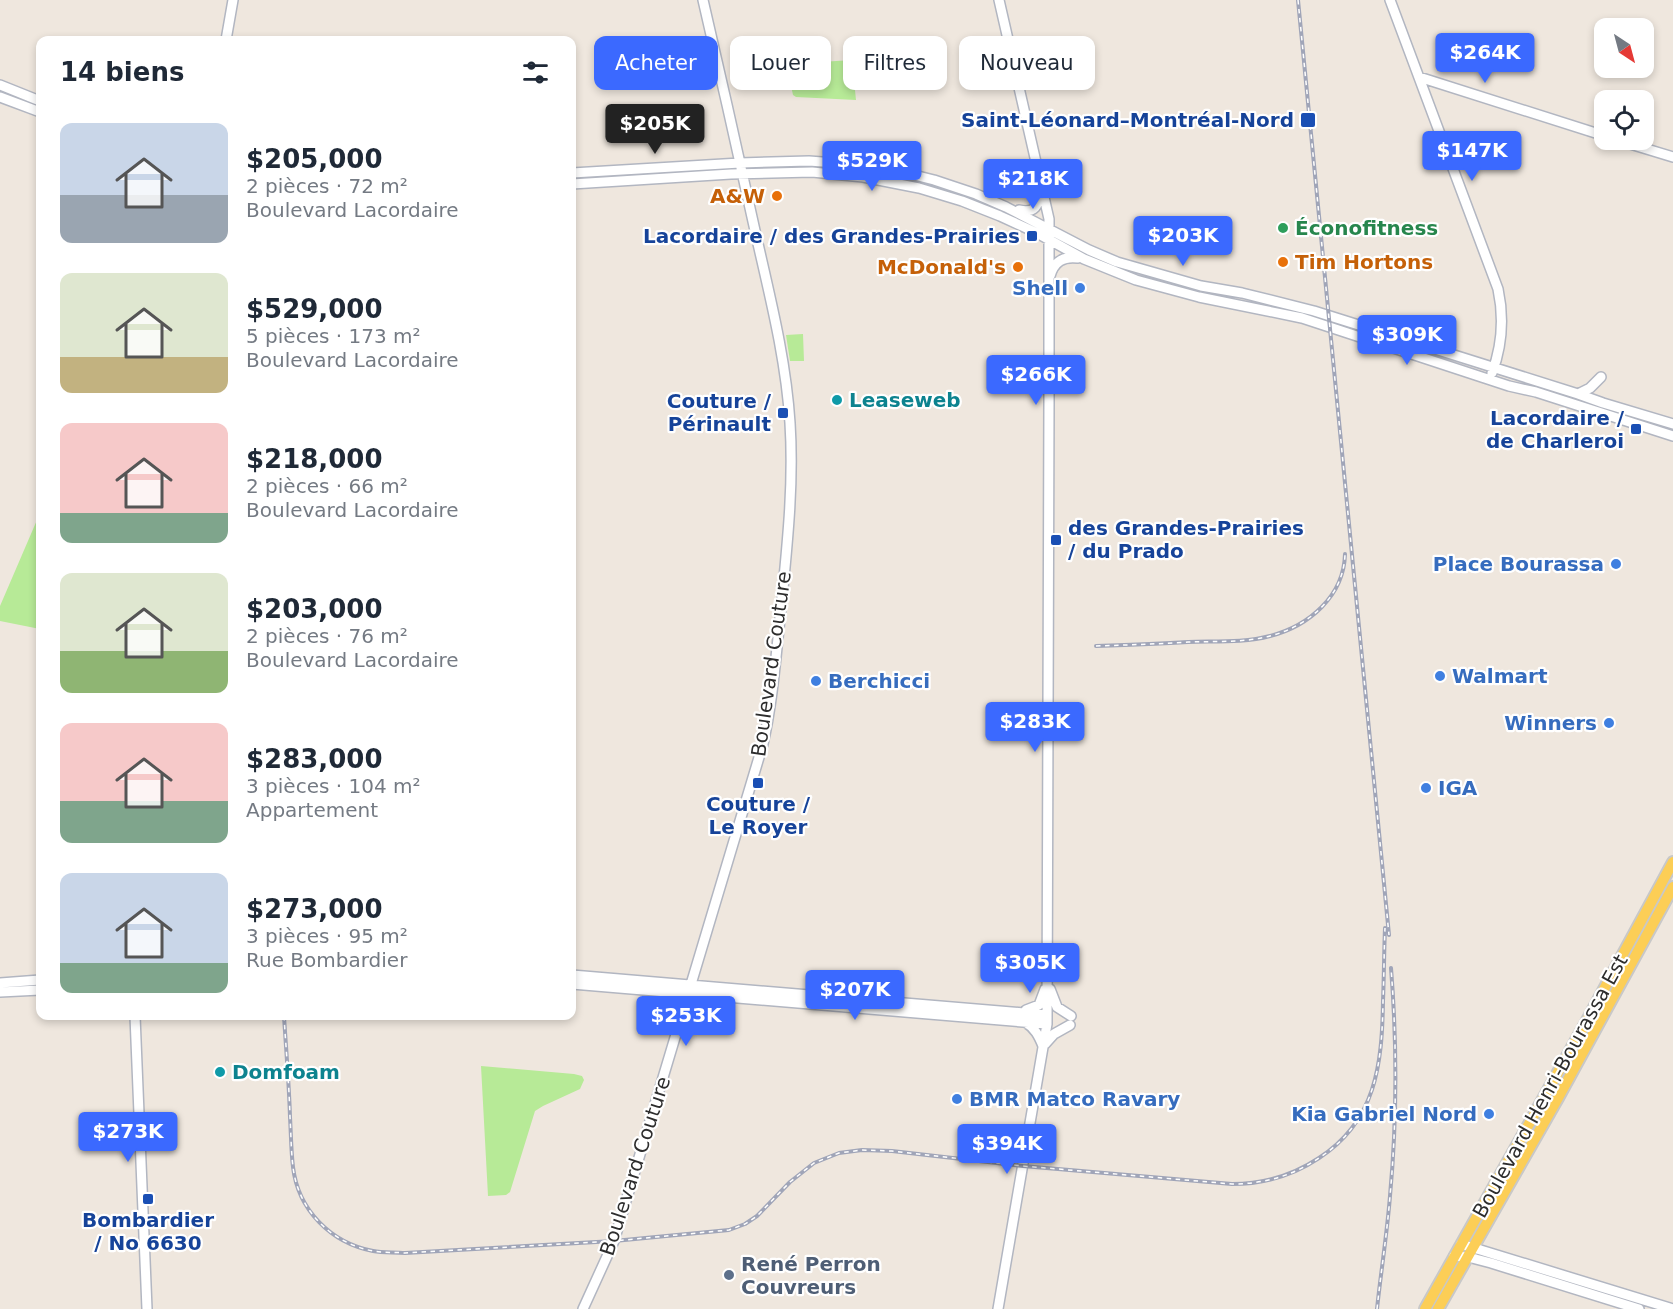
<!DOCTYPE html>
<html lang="fr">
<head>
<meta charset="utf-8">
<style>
  body { margin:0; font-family:"DejaVu Sans",sans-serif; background:#f2f2f3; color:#1f2937; height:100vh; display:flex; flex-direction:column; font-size:22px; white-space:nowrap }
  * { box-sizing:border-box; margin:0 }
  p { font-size:20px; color:#747a83 }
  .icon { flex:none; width:33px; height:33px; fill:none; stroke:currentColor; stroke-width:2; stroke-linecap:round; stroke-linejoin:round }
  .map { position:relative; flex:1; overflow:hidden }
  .panel { position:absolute; left:36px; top:36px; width:540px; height:984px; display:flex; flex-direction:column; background:#fff; border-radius:12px; box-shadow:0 3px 9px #0003 }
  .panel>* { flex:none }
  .hud { position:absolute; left:594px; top:36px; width:570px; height:54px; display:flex; gap:12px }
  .needle { width:39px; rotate:144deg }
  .controls { position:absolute; left:1594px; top:18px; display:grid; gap:12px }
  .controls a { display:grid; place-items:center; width:60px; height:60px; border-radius:12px; background:#fff; box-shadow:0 3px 9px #0003; font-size:30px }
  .price { position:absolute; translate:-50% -51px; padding:0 14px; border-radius:6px; background:#3b69ff; color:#fff; font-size:20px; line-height:39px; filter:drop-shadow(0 2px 3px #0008) }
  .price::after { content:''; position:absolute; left:50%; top:36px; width:18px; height:14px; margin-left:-9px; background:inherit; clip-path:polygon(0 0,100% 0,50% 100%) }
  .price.active { background:#222; color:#fff }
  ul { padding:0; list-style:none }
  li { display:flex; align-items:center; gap:18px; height:150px; padding:0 24px }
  li span { display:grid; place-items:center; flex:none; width:168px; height:120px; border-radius:12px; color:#555 }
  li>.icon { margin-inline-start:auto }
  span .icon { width:72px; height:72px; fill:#fffc; stroke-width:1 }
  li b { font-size:26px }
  h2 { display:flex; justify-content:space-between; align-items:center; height:72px; padding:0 24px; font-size:26px }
  .pill { padding:0 21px; border-radius:12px; background:#fff; box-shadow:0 3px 9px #0003; font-size:21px; line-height:54px }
  .pill.active { background:#3b69ff; color:#fff }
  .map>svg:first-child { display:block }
  .green { fill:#b7ea97 }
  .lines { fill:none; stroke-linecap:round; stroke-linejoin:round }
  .secondary-casing { stroke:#b2b6c1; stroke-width:12 }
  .primary-casing { stroke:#c8c8c8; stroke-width:14 }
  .secondary { stroke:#fff; stroke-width:9 }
  .primary { stroke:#fcce56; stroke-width:10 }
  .rail-casing { stroke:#a0a5b8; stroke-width:4 }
  .rail { stroke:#fff; stroke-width:1.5; stroke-dasharray:4.5; stroke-linecap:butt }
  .transit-dot { fill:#1a4fb4; stroke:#fff; stroke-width:2 }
  .food-dot { fill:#e8710a; stroke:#fff; stroke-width:2 }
  .leisure-dot { fill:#2e9e5b; stroke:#fff; stroke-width:2 }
  .shop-dot { fill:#3f7fe0; stroke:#fff; stroke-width:2 }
  .culture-dot { fill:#0f9aa8; stroke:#fff; stroke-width:2 }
  .service-dot { fill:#5c6f8a; stroke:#fff; stroke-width:2 }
  .labels { text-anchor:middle; stroke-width:4.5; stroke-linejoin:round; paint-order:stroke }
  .transit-label { font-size:20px; font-weight:bold; fill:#164399; stroke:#fff; text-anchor:end }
  .food-label { font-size:20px; font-weight:bold; fill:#c56008; stroke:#fff; text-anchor:end }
  .leisure-label { font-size:20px; font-weight:bold; fill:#27864d; stroke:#fff; text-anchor:start }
  .shop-label { font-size:20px; font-weight:bold; fill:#366cbe; stroke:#fff; text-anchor:end }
  .culture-label { font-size:20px; font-weight:bold; fill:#0d838f; stroke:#fff; text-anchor:start }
  .street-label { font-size:20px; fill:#2d2d2d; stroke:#fff }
  .service-label { font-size:20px; font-weight:bold; fill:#4e5e75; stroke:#fff; text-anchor:start }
</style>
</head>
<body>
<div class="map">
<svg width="1673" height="1309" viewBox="0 0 1673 1309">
  <rect width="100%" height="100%" fill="#efe7de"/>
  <path class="green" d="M 852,60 L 856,100 L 796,97 L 793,95 L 787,67 L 789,64 Z
    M 803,334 L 804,361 L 790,361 L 786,335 Z
    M 40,513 L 40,629 L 0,621 L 0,606 Z
    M 481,1066 L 574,1074 L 582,1076 L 584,1080 L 580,1089 L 543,1106 L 535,1111 L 510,1192 L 506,1195 L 488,1196 Z"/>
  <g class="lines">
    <defs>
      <path id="secondary" d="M 1390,0 L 1498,289 C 1504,317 1502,346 1492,373
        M 226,40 L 233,0
        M 1419,77 L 1605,136
        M 0,85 L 40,101
        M 0,97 L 40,112
        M 1617,140 L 1673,157
        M 572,173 L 740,163 L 809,161 L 862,165 L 910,174 L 934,180 L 976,194 L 1006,207 L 1089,250 L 1117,262 L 1201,286 L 1242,293 L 1314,311 L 1578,394 L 1603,403 L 1673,424
        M 572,184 L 731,174 L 812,172 L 863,177 L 919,188 L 962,201 L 1000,216 L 1037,233 L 1084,259 L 1136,280 L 1199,297 L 1302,318 L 1509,386 L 1536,392 L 1673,436
        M 1019,210 C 1037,214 1038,204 1042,190
        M 1050,276 C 1054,262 1063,256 1078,258
        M 1578,394 L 1590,388 L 1601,377
        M 572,975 L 1047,1015
        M 0,983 L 40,980
        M 572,984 L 1047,1024
        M 1050,989 L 1057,1007 L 1071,1016
        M 0,992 L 40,990
        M 1026,1010 L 1039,1005 L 1045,989
        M 135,1016 L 147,1309
        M 1025,1022 C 1035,1028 1039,1036 1043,1046
        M 1045,1044 L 1054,1034 L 1070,1025
        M 1461,1244 L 1673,1309
        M 1454,1256 L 1468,1257 L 1491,1263 L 1639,1309
        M 583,1309 L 614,1241 L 763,744 C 773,700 776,654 781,609 C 787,547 794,485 790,423 C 786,359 770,297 756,235 C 739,157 721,78 703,0
        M 998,1309 L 1047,1024 L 1049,401 L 1049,219 L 999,0"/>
      <path id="primary" d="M 1425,1309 L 1584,1026 L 1673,862
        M 1438,1309 L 1558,1098 L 1673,887"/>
    </defs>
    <use href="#secondary" class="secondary-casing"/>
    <use href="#primary" class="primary-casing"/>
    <use href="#secondary" class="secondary"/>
    <use href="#primary" class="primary"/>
    <defs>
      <path id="rail" d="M 1298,0 L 1389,935
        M 1096,646 C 1127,645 1157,644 1188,642 C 1215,641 1244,643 1270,636 C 1309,626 1344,596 1345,554
        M 284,1016 C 286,1049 289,1083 290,1117 C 291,1133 291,1151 293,1167 C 298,1210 331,1243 373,1251 C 383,1253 394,1252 405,1253 L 614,1241 L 729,1230 L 745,1224 L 757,1216 L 790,1182 L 814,1163 L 839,1153 L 862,1150 L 892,1151 L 1023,1166 L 1232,1184 C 1264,1184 1292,1176 1319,1158 C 1376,1121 1382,1065 1383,1001 C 1384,977 1384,952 1385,928
        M 1377,1309 C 1381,1271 1387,1234 1390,1196 C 1397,1120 1397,1043 1391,968"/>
    </defs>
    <use href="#rail" class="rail-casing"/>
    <use href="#rail" class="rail"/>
  </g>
  <g class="transit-dot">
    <rect x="1300" y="112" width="16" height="16" rx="3"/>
    <rect x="1026" y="230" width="12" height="12" rx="3"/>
    <rect x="777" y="407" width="12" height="12" rx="3"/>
    <rect x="1630" y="423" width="12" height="12" rx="3"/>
    <rect x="1050" y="534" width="12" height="12" rx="3"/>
    <rect x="752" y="777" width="12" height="12" rx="3"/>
    <rect x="142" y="1193" width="12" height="12" rx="3"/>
  </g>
  <g class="food-dot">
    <circle cx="777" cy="196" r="6"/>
    <circle cx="1283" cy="262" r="6"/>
    <circle cx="1018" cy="267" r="6"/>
  </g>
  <circle class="leisure-dot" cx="1283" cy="228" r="6"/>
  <g class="shop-dot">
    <circle cx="1080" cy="288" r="6"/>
    <circle cx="1616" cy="564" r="6"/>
    <circle cx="1440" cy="676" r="6"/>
    <circle cx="816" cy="681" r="6"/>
    <circle cx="1609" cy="723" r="6"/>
    <circle cx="1426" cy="788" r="6"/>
    <circle cx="957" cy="1099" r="6"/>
    <circle cx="1489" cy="1114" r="6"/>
  </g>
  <g class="culture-dot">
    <circle cx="837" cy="400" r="6"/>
    <circle cx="220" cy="1072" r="6"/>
  </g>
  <circle class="service-dot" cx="729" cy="1275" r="6"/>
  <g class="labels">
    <g class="transit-label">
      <text x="1294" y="127">Saint-Léonard–Montréal-Nord</text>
      <text x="1020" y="243">Lacordaire / des Grandes-Prairies</text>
      <text x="771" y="408">Couture /<tspan x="771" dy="23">Périnault</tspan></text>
      <text x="1624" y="425">Lacordaire /<tspan x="1624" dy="23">de Charleroi</tspan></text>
      <text x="1068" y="535" text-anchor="start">des Grandes-Prairies<tspan x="1068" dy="23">/ du Prado</tspan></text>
      <text x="758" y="811" text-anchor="middle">Couture /<tspan x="758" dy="23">Le Royer</tspan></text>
      <text x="148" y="1227" text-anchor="middle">Bombardier<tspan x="148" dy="23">/ No 6630</tspan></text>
    </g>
    <g class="food-label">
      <text x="765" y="203">A&amp;W</text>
      <text x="1295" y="269" text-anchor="start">Tim Hortons</text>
      <text x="1006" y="274">McDonald's</text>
    </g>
    <g class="leisure-label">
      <text x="1295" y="235">Éconofitness</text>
    </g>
    <g class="shop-label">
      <text x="1068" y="295">Shell</text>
      <text x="1604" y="571">Place Bourassa</text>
      <text x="1452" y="683" text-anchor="start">Walmart</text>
      <text x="828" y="688" text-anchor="start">Berchicci</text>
      <text x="1597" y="730">Winners</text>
      <text x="1438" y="795" text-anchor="start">IGA</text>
      <text x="969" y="1106" text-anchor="start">BMR Matco Ravary</text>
      <text x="1477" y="1121">Kia Gabriel Nord</text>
    </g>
    <g class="culture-label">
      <text x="849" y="407">Leaseweb</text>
      <text x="232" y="1079">Domfoam</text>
    </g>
    <g class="street-label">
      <text transform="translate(771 664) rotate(-82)" y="7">Boulevard Couture</text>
      <text transform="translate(1550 1086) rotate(-61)" y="7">Boulevard Henri-Bourassa Est</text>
      <text transform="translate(635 1166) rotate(-72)" y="7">Boulevard Couture</text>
    </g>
    <g class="service-label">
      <text x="741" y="1271">René Perron<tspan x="741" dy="23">Couvreurs</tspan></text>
    </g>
  </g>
</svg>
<div class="controls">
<a><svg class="needle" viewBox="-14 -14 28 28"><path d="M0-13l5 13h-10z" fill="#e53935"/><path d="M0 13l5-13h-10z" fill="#747a83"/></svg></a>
<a><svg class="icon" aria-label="locate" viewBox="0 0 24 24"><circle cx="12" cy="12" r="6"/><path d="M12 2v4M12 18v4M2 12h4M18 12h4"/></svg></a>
</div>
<b class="price" style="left:1485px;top:84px">$264K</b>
<b class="price active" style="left:655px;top:155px">$205K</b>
<b class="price" style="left:1472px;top:182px">$147K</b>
<b class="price" style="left:872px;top:192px">$529K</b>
<b class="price" style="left:1033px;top:210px">$218K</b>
<b class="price" style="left:1183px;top:267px">$203K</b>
<b class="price" style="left:1407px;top:366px">$309K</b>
<b class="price" style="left:1036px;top:406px">$266K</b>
<b class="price" style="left:1035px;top:753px">$283K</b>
<b class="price" style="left:1030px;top:994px">$305K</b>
<b class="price" style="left:855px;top:1021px">$207K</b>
<b class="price" style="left:686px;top:1047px">$253K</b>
<b class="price" style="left:128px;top:1163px">$273K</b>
<b class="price" style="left:1007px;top:1175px">$394K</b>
<div class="hud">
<a class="pill active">Acheter</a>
<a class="pill">Louer</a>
<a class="pill">Filtres</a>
<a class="pill">Nouveau</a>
</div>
<section class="panel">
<h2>14 biens<svg class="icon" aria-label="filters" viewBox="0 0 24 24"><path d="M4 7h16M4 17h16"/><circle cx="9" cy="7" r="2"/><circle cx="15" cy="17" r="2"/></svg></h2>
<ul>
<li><span style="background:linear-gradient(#c9d6e8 60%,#9aa5b1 0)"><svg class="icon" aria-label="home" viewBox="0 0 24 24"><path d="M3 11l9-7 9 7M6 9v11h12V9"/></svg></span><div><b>$205,000</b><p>2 pièces · 72 m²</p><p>Boulevard Lacordaire</p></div></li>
<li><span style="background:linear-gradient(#dfe7d0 70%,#c2b280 0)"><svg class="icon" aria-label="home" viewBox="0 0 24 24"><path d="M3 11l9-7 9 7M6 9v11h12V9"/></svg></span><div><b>$529,000</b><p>5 pièces · 173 m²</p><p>Boulevard Lacordaire</p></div></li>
<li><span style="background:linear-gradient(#f6c9c9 75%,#7fa58c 0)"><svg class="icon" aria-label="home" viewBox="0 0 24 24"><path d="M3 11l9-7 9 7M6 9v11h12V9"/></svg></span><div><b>$218,000</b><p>2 pièces · 66 m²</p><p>Boulevard Lacordaire</p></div></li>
<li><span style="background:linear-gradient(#dfe7d0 65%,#8fb573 0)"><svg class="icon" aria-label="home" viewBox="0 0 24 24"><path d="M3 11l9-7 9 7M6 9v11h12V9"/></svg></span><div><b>$203,000</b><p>2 pièces · 76 m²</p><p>Boulevard Lacordaire</p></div></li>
<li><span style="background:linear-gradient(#f6c9c9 65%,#7fa58c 0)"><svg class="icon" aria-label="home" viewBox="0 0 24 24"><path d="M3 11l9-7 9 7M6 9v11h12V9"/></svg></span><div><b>$283,000</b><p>3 pièces · 104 m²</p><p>Appartement</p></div></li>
<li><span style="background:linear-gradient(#c9d6e8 75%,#7fa58c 0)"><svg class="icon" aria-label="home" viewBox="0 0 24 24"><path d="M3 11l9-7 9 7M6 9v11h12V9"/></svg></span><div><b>$273,000</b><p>3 pièces · 95 m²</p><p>Rue Bombardier</p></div></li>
</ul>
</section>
</div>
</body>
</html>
